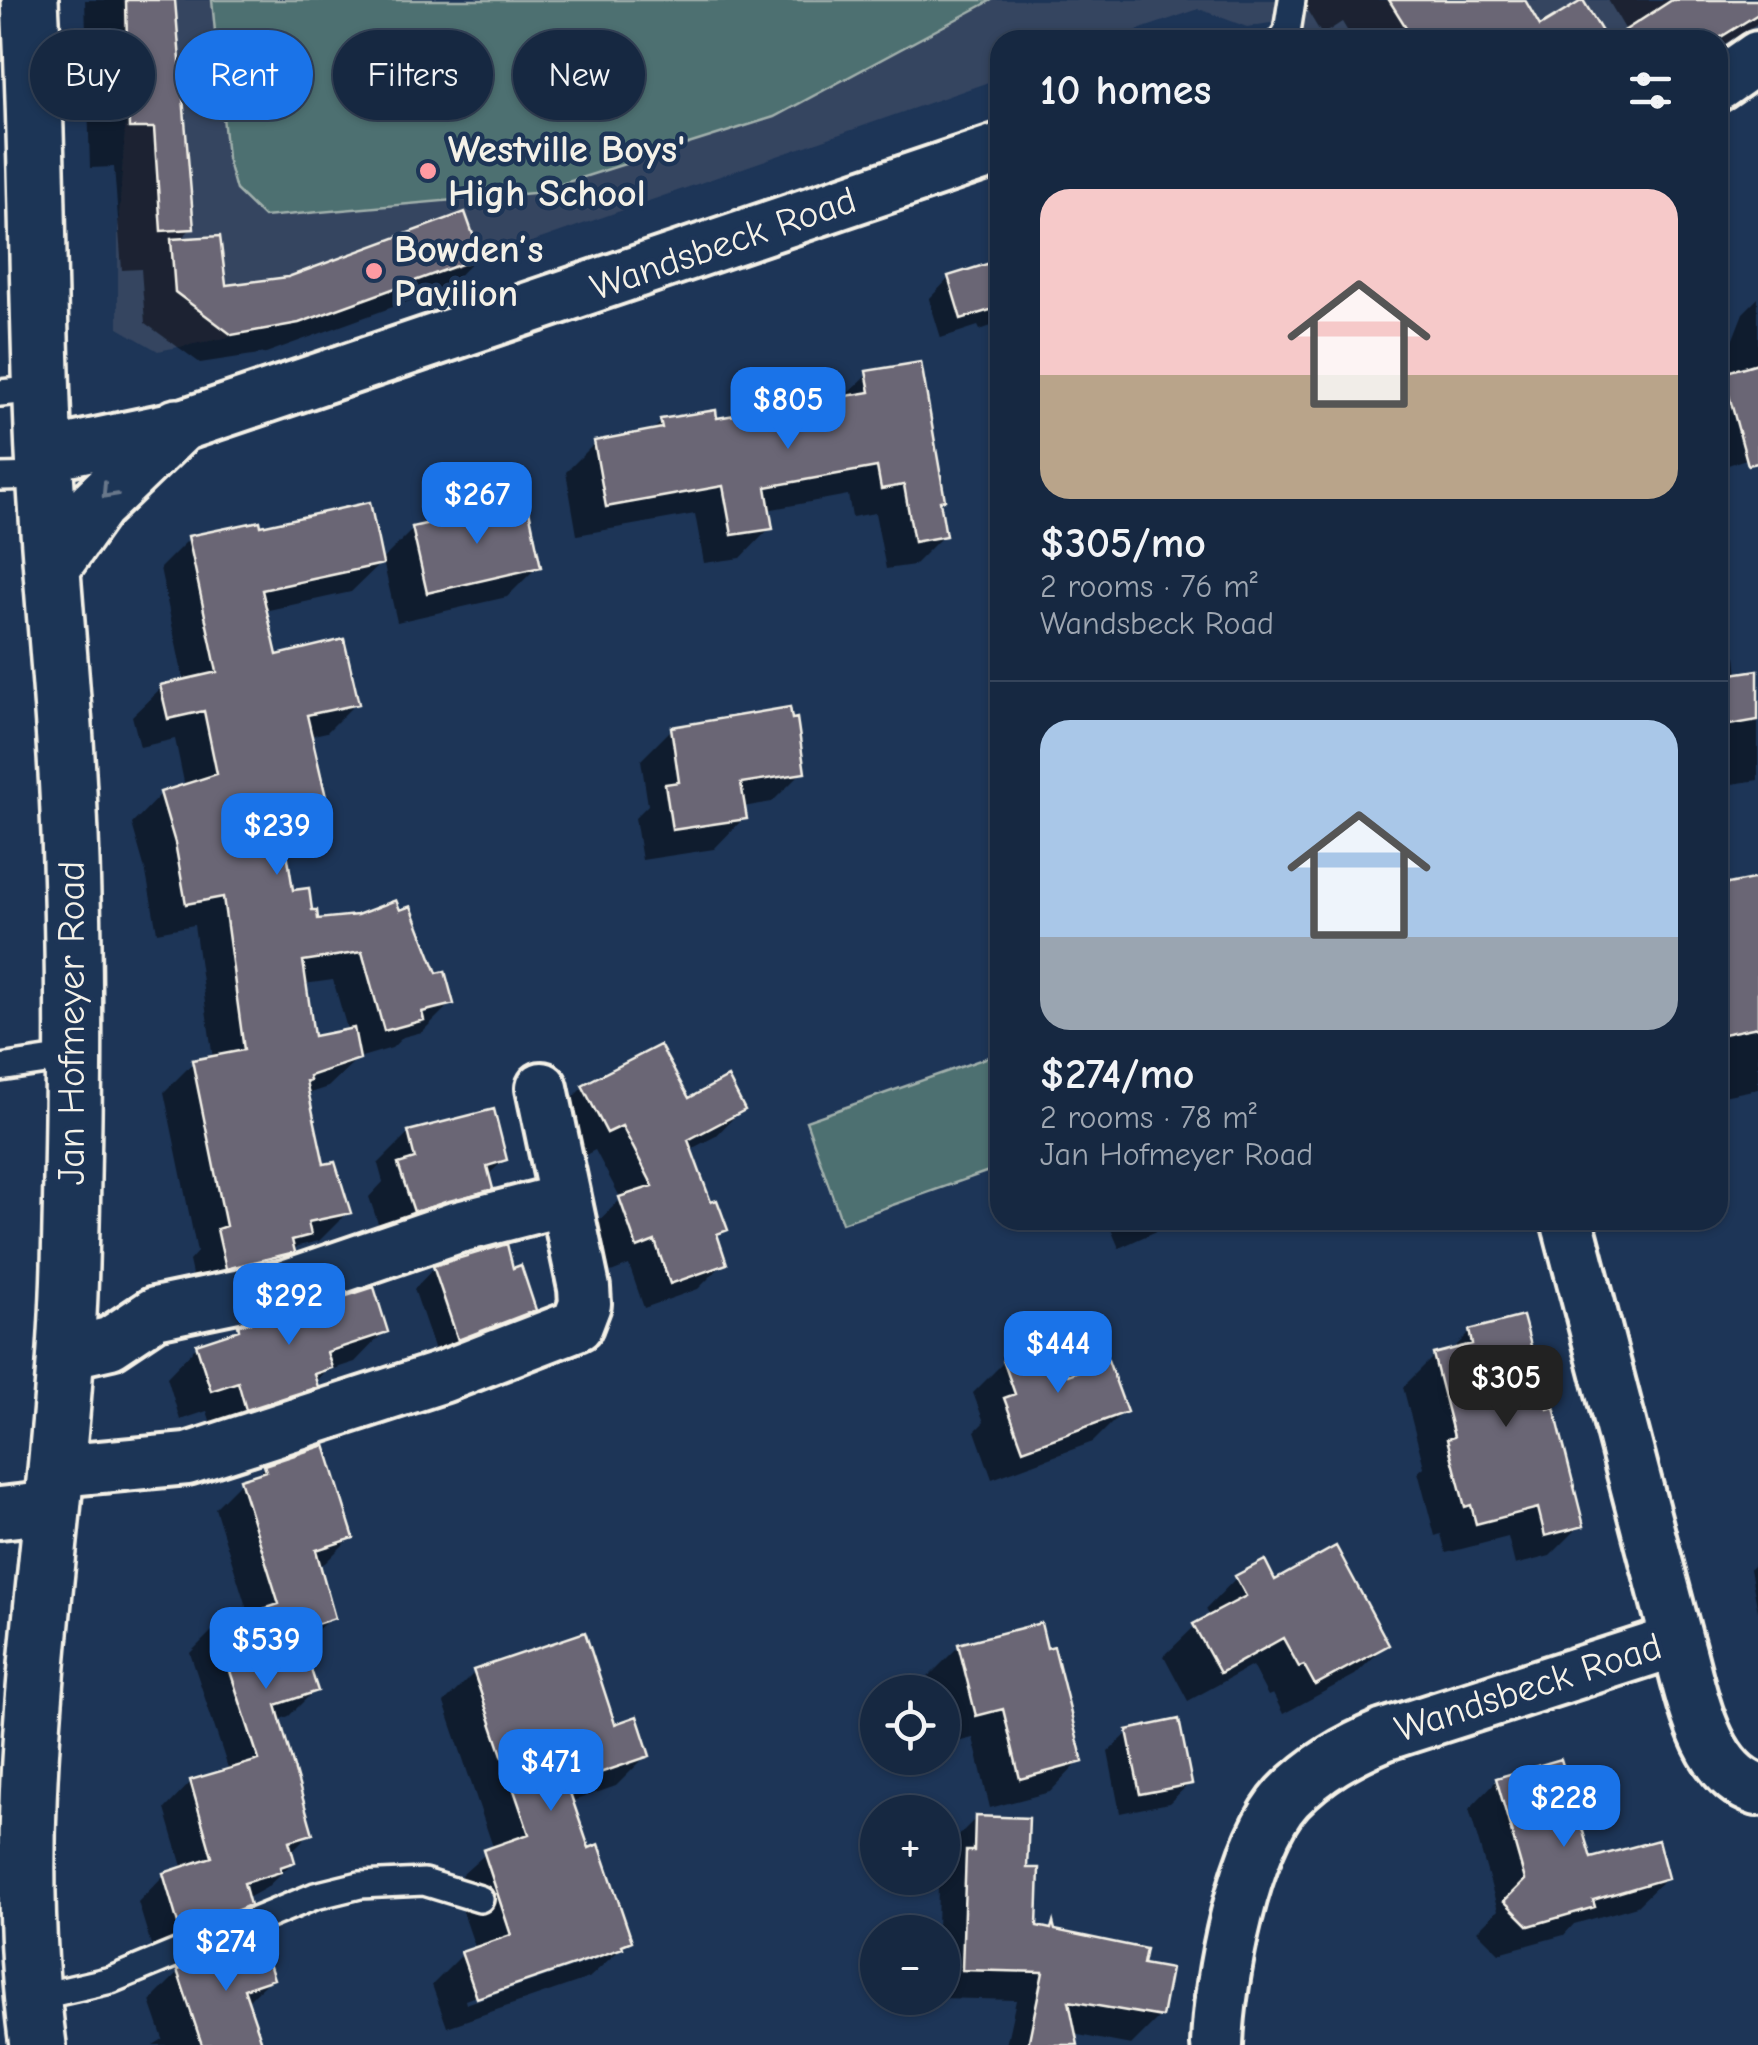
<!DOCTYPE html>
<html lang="en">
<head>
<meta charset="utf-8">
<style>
  body { margin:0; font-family:"Comic Neue",sans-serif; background:#1f3048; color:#f1f3f6; height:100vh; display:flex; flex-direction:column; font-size:38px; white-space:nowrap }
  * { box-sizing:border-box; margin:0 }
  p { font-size:32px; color:#9ea6b1 }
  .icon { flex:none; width:55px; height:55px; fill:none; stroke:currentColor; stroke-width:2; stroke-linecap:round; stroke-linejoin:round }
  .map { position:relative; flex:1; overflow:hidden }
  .details { position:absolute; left:990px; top:30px; width:738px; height:1200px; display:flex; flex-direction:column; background:#162841; border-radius:30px; box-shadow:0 2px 8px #0004,0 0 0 2px #35445a }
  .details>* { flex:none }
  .guide { position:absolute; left:30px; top:30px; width:810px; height:90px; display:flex; gap:20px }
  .tools { position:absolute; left:860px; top:1675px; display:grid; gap:20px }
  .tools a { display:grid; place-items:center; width:100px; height:100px; border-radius:50%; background:#162841; box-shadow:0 2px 8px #0004,0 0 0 2px #35445a; font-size:50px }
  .price { position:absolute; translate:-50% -85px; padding:0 22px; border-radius:20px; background:#1a73e8; color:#fff; font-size:32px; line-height:65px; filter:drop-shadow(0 2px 5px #0008) }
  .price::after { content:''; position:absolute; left:50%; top:60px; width:30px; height:22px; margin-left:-15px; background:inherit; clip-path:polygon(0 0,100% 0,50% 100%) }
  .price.selected { background:#222; color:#fff }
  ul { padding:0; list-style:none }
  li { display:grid; align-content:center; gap:20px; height:530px; padding:0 50px }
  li+li { border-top:2px solid #35445a }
  li span { display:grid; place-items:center; height:310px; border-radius:30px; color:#555 }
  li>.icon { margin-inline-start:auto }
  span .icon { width:180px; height:180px; fill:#fffc; stroke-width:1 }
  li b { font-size:42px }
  h2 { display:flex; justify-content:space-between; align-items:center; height:120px; padding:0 50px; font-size:42px }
  .pill { padding:0 35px; border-radius:45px; background:#162841; box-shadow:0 2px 8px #0004,0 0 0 2px #35445a; font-size:35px; line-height:90px }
  .pill.selected { background:#1a73e8; color:#fff }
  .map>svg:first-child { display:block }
  .built { fill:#344460 }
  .green { fill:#4e7071; stroke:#a1b0ac; stroke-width:2.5 }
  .shadow { fill:#0007; fill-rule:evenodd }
  .building { fill:#6a6675; stroke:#f4f1e8; stroke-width:2.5 }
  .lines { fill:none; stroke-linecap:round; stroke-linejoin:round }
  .lane-casing { stroke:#f4f1e8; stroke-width:32 }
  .street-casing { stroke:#f4f1e8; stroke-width:58 }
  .secondary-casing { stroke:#f4f1e8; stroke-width:62 }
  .lane { stroke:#1d3557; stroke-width:25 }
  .street { stroke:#1d3557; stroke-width:50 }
  .secondary { stroke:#1d3557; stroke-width:55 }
  .oneway { stroke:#68778a }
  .poi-dot { fill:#ff9aa2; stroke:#1d3557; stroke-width:4 }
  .labels { text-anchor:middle; stroke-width:9; stroke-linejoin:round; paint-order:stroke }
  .poi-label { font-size:38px; font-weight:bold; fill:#f4f1e8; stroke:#1d3557; text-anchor:start }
  .street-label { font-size:38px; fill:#f4f1e8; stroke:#1d3557 }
</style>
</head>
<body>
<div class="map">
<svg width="1758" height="2045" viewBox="0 0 1758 2045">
  <rect width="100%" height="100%" fill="#1d3557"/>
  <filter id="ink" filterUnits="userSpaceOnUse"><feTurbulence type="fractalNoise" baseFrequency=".01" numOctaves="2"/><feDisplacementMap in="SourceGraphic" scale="20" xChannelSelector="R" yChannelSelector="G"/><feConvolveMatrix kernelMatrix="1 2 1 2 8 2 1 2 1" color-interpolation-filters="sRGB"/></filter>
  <g filter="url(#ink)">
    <path class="built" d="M 123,0 L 1758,0 L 1758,41 L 1718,65 L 1718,40 L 1298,40 L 1270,23 L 1247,27 L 1199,9 L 1109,40 L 1000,40 L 1000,78 L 298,324 L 158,351 L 118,328 L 118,229 L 126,114 Z"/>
    <path class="green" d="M 212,0 L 992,0 L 774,117 L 533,193 L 264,217 L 236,190 L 227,158 Z
      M 1000,1053 L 1000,1167 L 842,1223 L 806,1121 Z"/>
    <path class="shadow" d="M 85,0 L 173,0 L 192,228 L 178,241 L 224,288 L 478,256 L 448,287 L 266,353 L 200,363 L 145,323 L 141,269 L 122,270 L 114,167 L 90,168 Z
      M 1301,0 L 1522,0 L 1539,29 L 1604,40 L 1353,40 L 1342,22 L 1322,35 Z
      M 1608,0 L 1758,0 L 1758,23 L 1718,48 L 1718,40 L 1622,40 L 1628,34 Z
      M 1000,262 L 1000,323 L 980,330 L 978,326 L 941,338 L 929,299 L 949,278 Z
      M 1758,298 L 1758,455 L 1722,467 L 1718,473 L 1718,377 L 1743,313 Z
      M 868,374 L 942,499 L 938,504 L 944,535 L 914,565 L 886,569 L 875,513 L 852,517 L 848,495 L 767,510 L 770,528 L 741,558 L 704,563 L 695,514 L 577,535 L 566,472 L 595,443 L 650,433 L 661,422 L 715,421 L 842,399 Z
      M 259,529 L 380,562 L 413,529 L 538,566 L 507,597 L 397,622 L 383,561 L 351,592 L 264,611 L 275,658 L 356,703 L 327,732 L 309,736 L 323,796 L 294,825 L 281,828 L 291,893 L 316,922 L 436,976 L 451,1003 L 422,1032 L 403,1037 L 392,1048 L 358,1058 L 328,1087 L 307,1094 L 322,1167 L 348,1212 L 319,1241 L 298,1246 L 263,1281 L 197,1297 L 189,1261 L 197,1252 L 164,1092 L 193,1063 L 213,1059 L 194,925 L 157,932 L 146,873 L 132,824 L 161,794 L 185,787 L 175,739 L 140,747 L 132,716 L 162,687 L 184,682 L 160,568 L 189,539 ZM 333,980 L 348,1032 L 312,1039 L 304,984 Z
      M 1736,656 L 1738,676 L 1758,673 L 1758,780 L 1719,786 L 1718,659 Z
      M 672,729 L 802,772 L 772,802 L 743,807 L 744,818 L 714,849 L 642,860 L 635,818 L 648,805 L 641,760 Z
      M 1758,881 L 1758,1089 L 1718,1097 L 1718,888 Z
      M 583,1087 L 742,1109 L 716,1136 L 689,1150 L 709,1205 L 725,1230 L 716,1238 L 724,1263 L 698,1289 L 644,1308 L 629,1265 L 611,1272 L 594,1225 L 621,1199 L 595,1150 L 580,1158 L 557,1113 Z
      M 409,1133 L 504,1160 L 487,1176 L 490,1188 L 459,1219 L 384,1241 L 369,1197 L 383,1182 L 378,1164 Z
      M 1107,1220 L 1181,1220 L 1119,1248 Z
      M 1378,1220 L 1407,1220 L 1380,1227 Z
      M 434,1268 L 511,1271 L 533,1309 L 513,1330 L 438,1359 L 414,1289 Z
      M 239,1328 L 385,1331 L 355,1362 L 324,1372 L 284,1417 L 216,1439 L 207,1411 L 180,1420 L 167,1377 L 197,1346 L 231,1336 Z
      M 1470,1332 L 1581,1525 L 1550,1556 L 1515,1565 L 1508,1537 L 1446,1553 L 1441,1534 L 1435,1536 L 1418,1472 L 1424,1467 L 1403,1387 L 1434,1356 L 1450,1352 Z
      M 1004,1362 L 1066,1378 L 1124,1411 L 1093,1442 L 992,1479 L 975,1431 L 984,1422 L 973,1393 Z
      M 265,1467 L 351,1537 L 325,1563 L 318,1566 L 332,1617 L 300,1645 L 315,1690 L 289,1716 L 278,1720 L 310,1833 L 290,1853 L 293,1862 L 266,1888 L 246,1899 L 248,1904 L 221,1930 L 155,1958 L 138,1902 L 164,1875 L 183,1870 L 165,1809 L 191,1782 L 229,1771 L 190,1653 L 216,1627 L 249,1616 L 215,1508 L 241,1482 L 255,1477 Z
      M 1758,1561 L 1758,1612 L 1750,1569 Z
      M 1236,1578 L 1274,1583 L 1386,1645 L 1355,1675 L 1283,1714 L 1273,1694 L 1268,1696 L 1252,1666 L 1188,1701 L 1164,1656 L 1195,1626 L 1210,1617 L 1206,1609 Z
      M 959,1646 L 1080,1761 L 1050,1792 L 990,1808 L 973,1738 L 945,1745 L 942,1692 L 932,1692 L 928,1677 Z
      M 475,1672 L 614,1727 L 647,1755 L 616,1786 L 570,1802 L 587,1851 L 629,1941 L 589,1978 L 447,2027 L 432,1985 L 462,1955 L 476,1950 L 453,1883 L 493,1847 L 444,1703 ZM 597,1954 L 597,1959 L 466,2004 L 465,2000 Z
      M 1129,1732 L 1190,1783 L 1169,1803 L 1120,1813 L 1108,1752 Z
      M 1497,1780 L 1589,1862 L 1666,1878 L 1637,1906 L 1574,1924 L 1564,1935 L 1499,1953 L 1477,1931 L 1498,1910 L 1469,1809 Z
      M 976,1818 L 1025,1870 L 1034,1928 L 1048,1931 L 1052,1927 L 1053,1932 L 1141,1966 L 1160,2016 L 1131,2045 L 1073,2034 L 1075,2045 L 1006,2045 L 1016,2000 L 939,1998 L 942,1998 L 942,1932 L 937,1932 L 938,1882 L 946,1874 L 947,1847 Z
      M 179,1972 L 271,1978 L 246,2003 L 260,2045 L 153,2045 L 163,2039 L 150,2001 Z"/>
    <path class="building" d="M 126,0 L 175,0 L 194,229 L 161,231 L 154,128 L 129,128 Z
      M 1389,0 L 1525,0 L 1540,26 L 1583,0 L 1607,40 L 1414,40 Z
      M 1672,0 L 1758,0 L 1758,14 L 1716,40 L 1610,40 Z
      M 465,212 L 481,257 L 299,323 L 232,335 L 175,292 L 171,239 L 220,236 L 226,285 L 288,277 Z
      M 1000,260 L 1000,307 L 961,319 L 948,276 Z
      M 921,362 L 945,500 L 940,501 L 946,536 L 914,542 L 904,485 L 881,489 L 877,467 L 766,487 L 773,529 L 732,535 L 723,486 L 606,507 L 594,441 L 662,428 L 660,419 L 716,410 L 717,418 L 870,392 L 866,371 Z
      M 1758,363 L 1758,463 L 1748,465 L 1723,373 Z
      M 527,501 L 541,567 L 427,593 L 412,527 Z
      M 370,502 L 383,564 L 262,590 L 277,655 L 344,639 L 359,704 L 307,715 L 326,797 L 280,808 L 293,890 L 309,888 L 312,910 L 317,910 L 318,919 L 357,915 L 396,900 L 400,910 L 411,906 L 437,973 L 445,971 L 454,1004 L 422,1012 L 424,1020 L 384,1031 L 362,952 L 303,961 L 314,1036 L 354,1028 L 360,1059 L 309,1076 L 310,1080 L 306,1081 L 324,1164 L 335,1162 L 351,1213 L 308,1222 L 311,1235 L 292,1240 L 295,1252 L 226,1269 L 217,1229 L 226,1226 L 192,1060 L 244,1050 L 223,897 L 186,904 L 175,843 L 160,792 L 217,774 L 204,711 L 168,719 L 160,685 L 217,672 L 188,536 L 260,521 L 261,526 Z
      M 1758,670 L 1758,720 L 1718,727 L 1718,676 Z
      M 790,707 L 792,719 L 797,718 L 805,773 L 741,783 L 747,819 L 672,830 L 665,784 L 679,782 L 671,727 Z
      M 1758,878 L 1758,1027 L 1718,1035 L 1718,886 Z
      M 660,1045 L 689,1098 L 728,1077 L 745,1110 L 688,1140 L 711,1202 L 717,1200 L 728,1230 L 717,1234 L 727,1264 L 670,1284 L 655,1241 L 637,1248 L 619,1197 L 653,1186 L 622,1126 L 607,1133 L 582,1085 Z
      M 494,1109 L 507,1160 L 487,1166 L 493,1189 L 414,1212 L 398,1164 L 415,1159 L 408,1131 Z
      M 507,1244 L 513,1268 L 521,1265 L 536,1310 L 458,1340 L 433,1266 Z
      M 374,1287 L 388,1332 L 327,1352 L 332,1368 L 314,1374 L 318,1387 L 246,1410 L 238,1382 L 211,1391 L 196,1344 L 239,1330 L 238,1325 L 294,1313 Z
      M 1523,1316 L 1548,1409 L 1554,1407 L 1584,1526 L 1545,1536 L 1538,1508 L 1476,1524 L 1471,1505 L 1465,1507 L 1447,1439 L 1454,1437 L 1433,1354 L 1472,1344 L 1469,1330 Z
      M 1055,1340 L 1068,1375 L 1108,1360 L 1127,1412 L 1023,1450 L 1004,1398 L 1015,1394 L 1003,1360 Z
      M 325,1445 L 354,1538 L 316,1550 L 335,1618 L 298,1630 L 318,1691 L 276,1705 L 313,1834 L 289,1841 L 295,1862 L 280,1867 L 281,1872 L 244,1883 L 250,1905 L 181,1934 L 163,1873 L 212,1857 L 190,1780 L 259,1760 L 215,1625 L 279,1604 L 240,1479 L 266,1471 L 264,1465 Z
      M 1336,1546 L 1389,1645 L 1315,1685 L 1304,1665 L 1299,1667 L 1283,1638 L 1220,1673 L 1193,1624 L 1246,1596 L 1235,1576 L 1265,1560 L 1275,1580 Z
      M 1041,1623 L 1047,1648 L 1054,1646 L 1083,1762 L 1020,1779 L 1003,1709 L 976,1716 L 958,1644 Z
      M 585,1632 L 615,1724 L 637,1716 L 650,1756 L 567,1784 L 589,1848 L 599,1844 L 632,1941 L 622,1945 L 623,1948 L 477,1998 L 461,1952 L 511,1935 L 483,1850 L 529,1834 L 473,1670 Z
      M 1179,1719 L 1192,1784 L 1140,1794 L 1127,1730 Z
      M 1561,1759 L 1591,1858 L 1658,1840 L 1668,1878 L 1593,1900 L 1595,1907 L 1529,1926 L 1504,1901 L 1525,1880 L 1496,1778 Z
      M 975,1816 L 1029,1818 L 1027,1868 L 1039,1868 L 1037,1926 L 1051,1929 L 1053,1922 L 1055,1930 L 1146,1949 L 1143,1964 L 1171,1969 L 1162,2017 L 1069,2001 L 1078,2045 L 1028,2045 L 1043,1972 L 962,1970 L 966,1851 L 974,1851 Z
      M 260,1936 L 274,1979 L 244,1989 L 263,2045 L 202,2045 L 177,1970 Z"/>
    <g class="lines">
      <defs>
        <path id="lane" d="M 1281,40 L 1287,32 L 1292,0
          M 0,393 L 42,389
          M 0,477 L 46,476
          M 0,1068 L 73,1057
          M 32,1998 L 111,1980 L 315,1896 L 360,1885 L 424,1882 L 480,1899"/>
        <path id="street" d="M 1718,85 L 1758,57
          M 44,455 L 177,427 L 1000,149
          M 66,1353 L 110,1343 L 155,1313 L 285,1286 L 455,1228 L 564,1200
          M 57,1471 L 187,1459 L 442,1377 L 577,1325 L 585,1304 L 584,1288 L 542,1088
          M 0,1513 L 54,1507
          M 1677,1641 C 1691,1689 1703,1773 1758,1790
          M 1217,2045 C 1219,1981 1244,1844 1288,1797 C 1316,1768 1348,1750 1384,1735 L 1677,1641 L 1567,1220"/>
        <path id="secondary" d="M 30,0 C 38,151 37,302 44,453 C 50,573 64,692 69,812 C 76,963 74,1114 70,1265 C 63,1526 2,1785 38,2045
          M 52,567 L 96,505 L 177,427"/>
      </defs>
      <use href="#lane" class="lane-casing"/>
      <use href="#street" class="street-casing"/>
      <use href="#secondary" class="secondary-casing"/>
      <use href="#lane" class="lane"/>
      <use href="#street" class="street"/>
      <use href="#secondary" class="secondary"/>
    </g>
    <defs><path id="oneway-chevron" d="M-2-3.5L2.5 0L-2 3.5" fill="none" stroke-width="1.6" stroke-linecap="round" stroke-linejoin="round" transform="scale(2.5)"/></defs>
    <use class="oneway" href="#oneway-chevron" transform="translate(108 492) rotate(133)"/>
  </g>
  <g class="poi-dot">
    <circle cx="428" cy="171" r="10"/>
    <circle cx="374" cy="271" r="10"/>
  </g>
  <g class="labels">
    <g class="poi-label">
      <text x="448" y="162">Westville Boys'<tspan x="448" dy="44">High School</tspan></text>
      <text x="394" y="262">Bowden’s<tspan x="394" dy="44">Pavilion</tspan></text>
    </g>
    <g class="street-label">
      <text transform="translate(723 243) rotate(-19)" y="13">Wandsbeck Road</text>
      <text transform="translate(71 1023) rotate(-90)" y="13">Jan Hofmeyer Road</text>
      <text transform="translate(1528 1687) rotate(-18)" y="13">Wandsbeck Road</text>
    </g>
  </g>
</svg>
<div class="tools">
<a><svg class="icon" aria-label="locate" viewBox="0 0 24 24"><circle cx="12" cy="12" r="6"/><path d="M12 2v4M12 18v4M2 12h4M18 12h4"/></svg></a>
<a>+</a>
<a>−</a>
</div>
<b class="price" style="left:788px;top:452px">$805</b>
<b class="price" style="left:477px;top:547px">$267</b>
<b class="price" style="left:277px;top:878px">$239</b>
<b class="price" style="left:289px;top:1348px">$292</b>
<b class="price" style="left:1058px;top:1396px">$444</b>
<b class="price selected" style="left:1506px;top:1430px">$305</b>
<b class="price" style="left:266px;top:1692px">$539</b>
<b class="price" style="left:551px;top:1814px">$471</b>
<b class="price" style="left:1564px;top:1850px">$228</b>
<b class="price" style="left:226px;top:1994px">$274</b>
<div class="guide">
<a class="pill">Buy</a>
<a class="pill selected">Rent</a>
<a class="pill">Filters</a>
<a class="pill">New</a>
</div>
<section class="details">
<h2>10 homes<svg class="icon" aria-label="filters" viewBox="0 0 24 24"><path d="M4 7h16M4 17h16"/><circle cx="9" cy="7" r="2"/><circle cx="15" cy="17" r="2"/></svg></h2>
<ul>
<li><span style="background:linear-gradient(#f6c9c9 60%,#b9a48a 0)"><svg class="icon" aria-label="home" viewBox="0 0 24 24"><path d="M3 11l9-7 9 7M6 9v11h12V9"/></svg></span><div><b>$305/mo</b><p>2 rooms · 76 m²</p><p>Wandsbeck Road</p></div></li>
<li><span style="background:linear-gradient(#a9c7e8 70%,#9aa5b1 0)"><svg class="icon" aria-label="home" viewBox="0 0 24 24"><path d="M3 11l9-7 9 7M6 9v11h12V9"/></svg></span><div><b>$274/mo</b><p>2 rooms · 78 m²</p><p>Jan Hofmeyer Road</p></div></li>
</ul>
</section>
</div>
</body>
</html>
